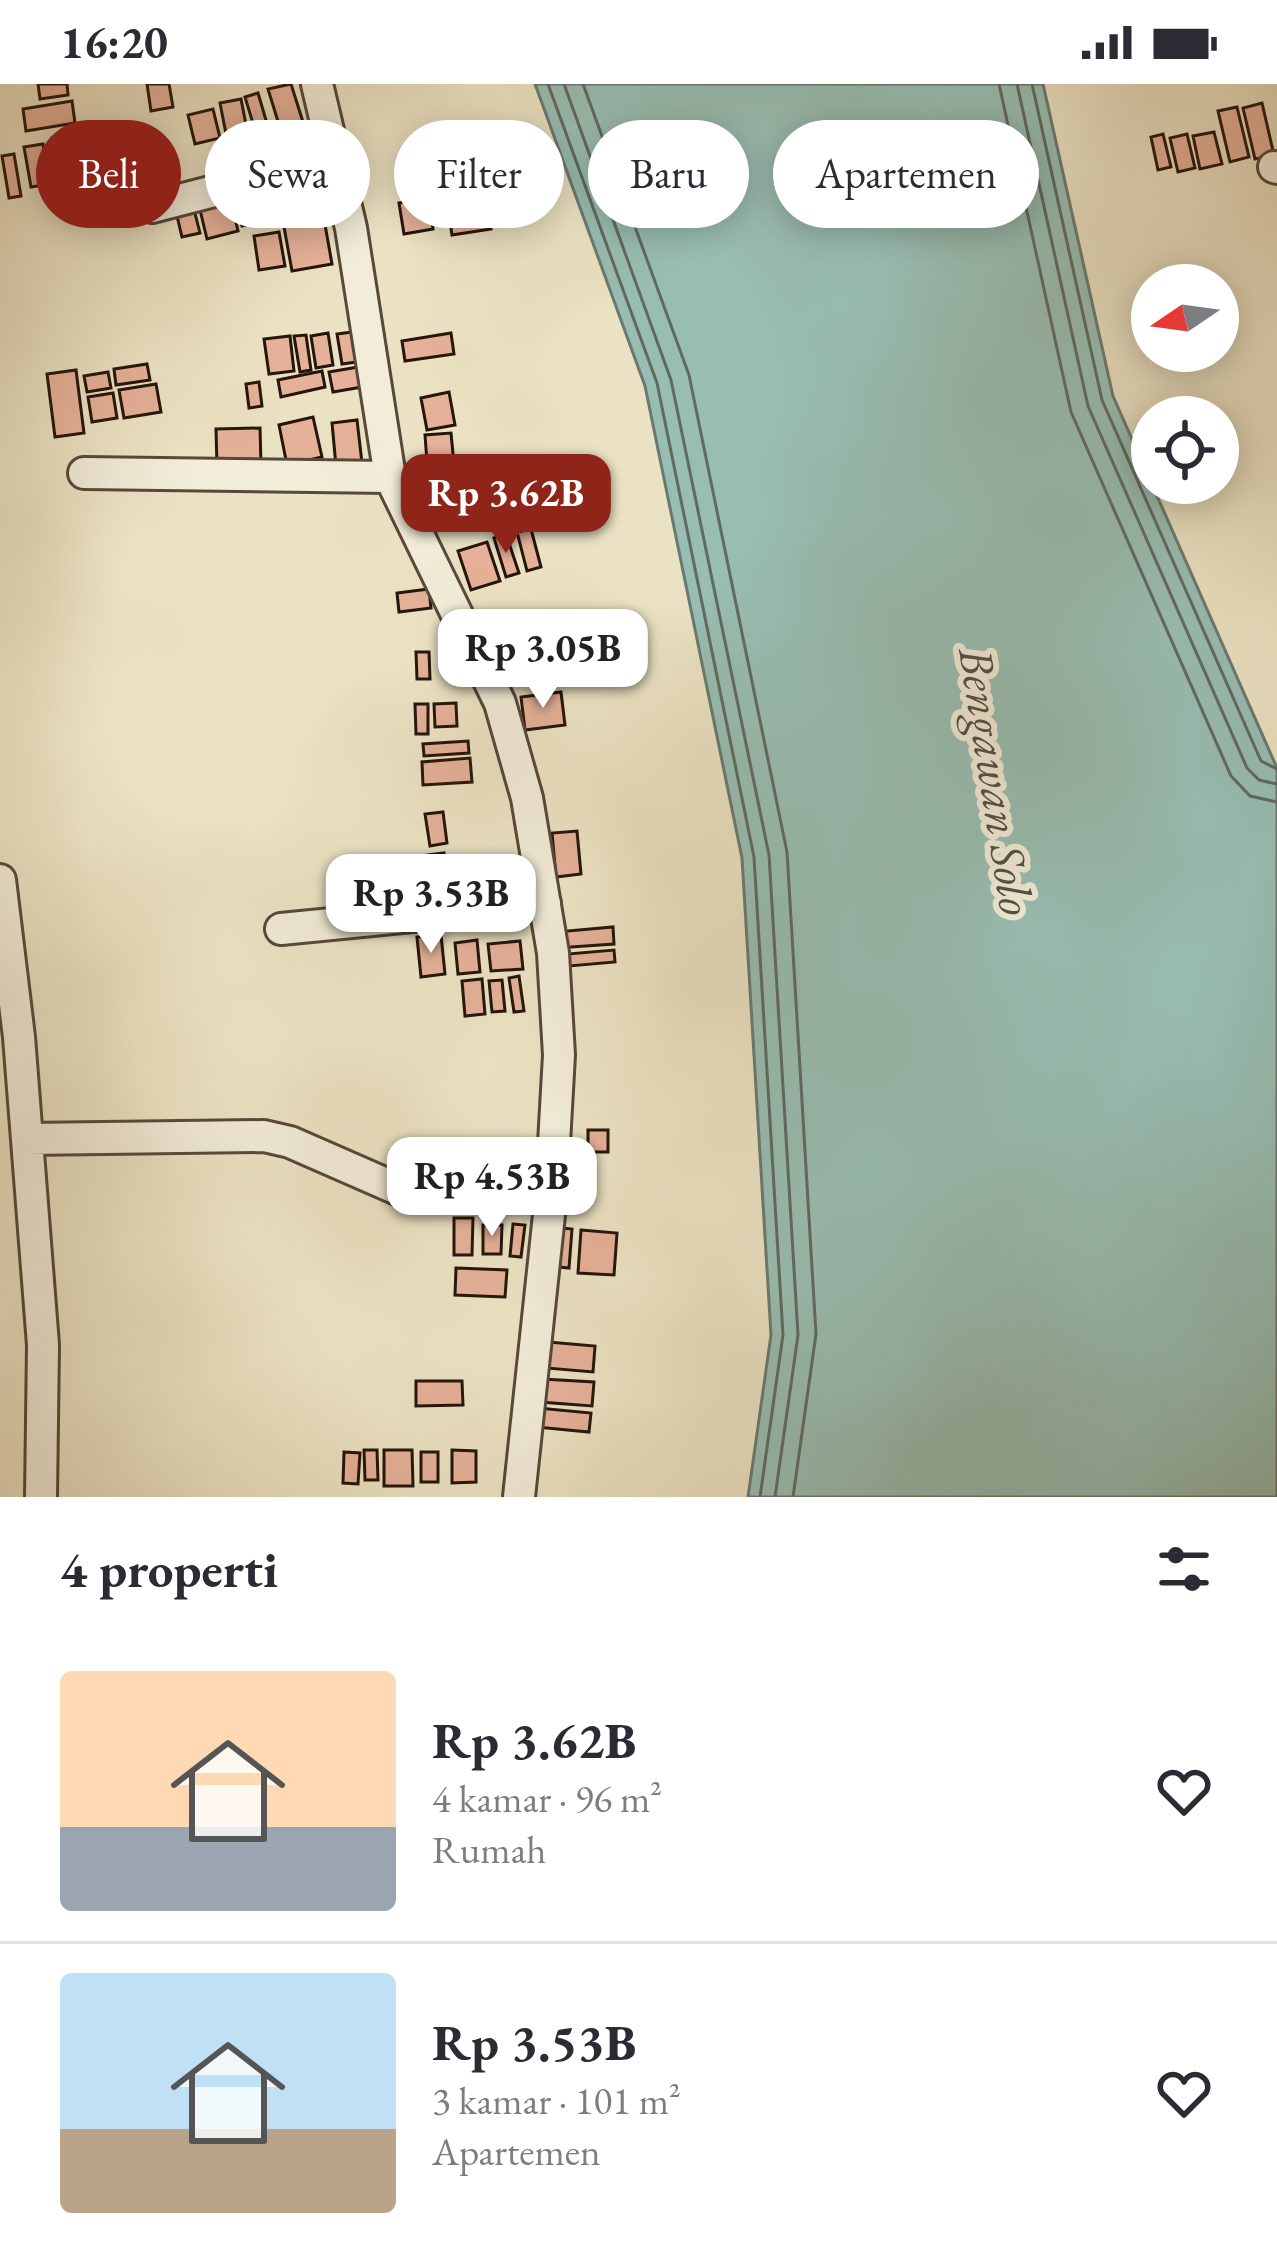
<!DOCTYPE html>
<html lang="id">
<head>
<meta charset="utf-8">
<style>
  body { margin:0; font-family:"EB Garamond",serif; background:#f7f7f7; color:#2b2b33; height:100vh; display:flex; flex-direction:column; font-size:45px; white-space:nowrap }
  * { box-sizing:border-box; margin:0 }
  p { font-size:39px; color:#7c7c81 }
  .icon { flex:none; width:66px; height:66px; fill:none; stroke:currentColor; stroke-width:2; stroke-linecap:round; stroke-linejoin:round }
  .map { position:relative; height:1413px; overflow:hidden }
  .panel { display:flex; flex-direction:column; background:#fff; flex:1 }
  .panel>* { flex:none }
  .guide { position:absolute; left:36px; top:36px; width:1206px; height:108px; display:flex; gap:24px }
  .needle { width:78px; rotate:257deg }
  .tools { position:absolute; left:1131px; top:180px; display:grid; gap:24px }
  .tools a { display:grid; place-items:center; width:108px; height:108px; border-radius:50%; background:#fff; box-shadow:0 6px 30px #0003; font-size:60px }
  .price { position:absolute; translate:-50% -102px; padding:0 27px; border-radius:24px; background:#fff; color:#222; font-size:39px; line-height:78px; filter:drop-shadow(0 3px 6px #0008) }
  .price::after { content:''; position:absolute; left:50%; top:72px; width:36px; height:27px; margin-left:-18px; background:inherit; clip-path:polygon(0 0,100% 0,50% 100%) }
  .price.active { background:#8f2418; color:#fff }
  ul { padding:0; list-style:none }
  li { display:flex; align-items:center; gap:36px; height:300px; padding:0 60px }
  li+li { border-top:3px solid #e1e1e2 }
  li span { display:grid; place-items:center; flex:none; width:336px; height:240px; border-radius:12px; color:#555 }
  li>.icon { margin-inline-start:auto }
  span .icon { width:144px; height:144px; fill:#fffc; stroke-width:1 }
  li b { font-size:51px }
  h2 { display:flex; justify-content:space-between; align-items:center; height:144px; padding:0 60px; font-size:51px }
  .pill { padding:0 42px; border-radius:54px; background:#fff; box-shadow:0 6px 30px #0003; font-size:42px; line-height:108px }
  .pill.active { background:#8f2418; color:#fff }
  .status { display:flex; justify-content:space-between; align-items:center; height:84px; padding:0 60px; background:#fff; direction:ltr }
  .status svg { height:33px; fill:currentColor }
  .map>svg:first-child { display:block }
  .water { fill:#98beb3; stroke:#6a7a70; stroke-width:3 }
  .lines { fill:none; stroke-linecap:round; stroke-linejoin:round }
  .shore { stroke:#5f6a60; stroke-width:3 }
  .building { fill:#e5b199; stroke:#26150c; stroke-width:3 }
  .street-casing { stroke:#57483a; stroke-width:36 }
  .street { stroke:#f2ecd8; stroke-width:30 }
  .labels { text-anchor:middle; stroke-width:12; stroke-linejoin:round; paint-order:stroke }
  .water-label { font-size:48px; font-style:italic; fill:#4e5046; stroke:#f2ecd8 }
</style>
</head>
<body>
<div class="status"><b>16:20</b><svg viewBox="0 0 49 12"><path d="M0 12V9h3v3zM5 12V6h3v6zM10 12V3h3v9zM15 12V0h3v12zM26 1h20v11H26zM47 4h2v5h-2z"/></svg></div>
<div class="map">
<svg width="1277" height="1413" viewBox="0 0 1277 1413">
  <rect width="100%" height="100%" fill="#ebe2c3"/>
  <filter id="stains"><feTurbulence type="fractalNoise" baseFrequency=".00167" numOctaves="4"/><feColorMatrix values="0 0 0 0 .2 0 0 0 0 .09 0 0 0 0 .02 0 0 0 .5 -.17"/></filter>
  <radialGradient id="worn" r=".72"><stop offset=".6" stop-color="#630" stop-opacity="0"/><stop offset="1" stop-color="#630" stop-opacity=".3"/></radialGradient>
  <path class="water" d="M 535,0 L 1043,0 L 1113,312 L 1277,684 L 1277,1413 L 748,1413 L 771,1251 L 742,774 L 645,302 Z"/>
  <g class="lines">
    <path class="shore" d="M 548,0 L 657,299 L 754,773 L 783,1251 L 760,1413
      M 564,0 L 671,296 L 769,771 L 798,1251 L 775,1413
      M 583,0 L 689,291 L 787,768 L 816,1250 L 793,1413
      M 999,0 L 1071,328 L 1231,692 L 1250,712 L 1277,718
      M 1017,0 L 1088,322 L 1247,684 L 1259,696 L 1277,700
      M 1032,0 L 1102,316 L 1261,677 L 1277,685"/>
  </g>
  <path class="building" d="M 38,0 L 67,0 L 68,11 L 40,15 Z
    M 147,0 L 169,0 L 173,23 L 151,27 Z
    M 291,0 L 303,38 L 280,44 L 268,5 Z
    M 258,9 L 268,43 L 255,46 L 245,13 Z
    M 241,15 L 249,56 L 228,60 L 220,19 Z
    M 72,17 L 75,39 L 26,47 L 23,25 Z
    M 1262,19 L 1274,71 L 1255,75 L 1243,24 Z
    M 1237,23 L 1249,73 L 1230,78 L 1218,27 Z
    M 213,25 L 220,54 L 195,60 L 188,31 Z
    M 1214,48 L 1222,80 L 1200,85 L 1193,52 Z
    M 80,50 L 87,89 L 58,94 L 52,54 Z
    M 1163,50 L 1171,83 L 1158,86 L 1151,53 Z
    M 1187,50 L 1195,84 L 1178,88 L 1170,54 Z
    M 43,60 L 50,100 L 31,103 L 24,63 Z
    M 14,70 L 21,112 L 9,114 L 2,72 Z
    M 315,84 L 324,128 L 286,136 L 276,93 Z
    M 271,96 L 281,137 L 271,140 L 261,98 Z
    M 255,98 L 264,137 L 242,142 L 234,103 Z
    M 484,99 L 491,145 L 452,151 L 445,105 Z
    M 227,101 L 238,147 L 207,155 L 196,109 Z
    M 190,110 L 200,149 L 182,153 L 173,115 Z
    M 428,114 L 433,145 L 404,150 L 399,119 Z
    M 324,135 L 332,180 L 292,187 L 284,143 Z
    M 279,148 L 285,182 L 259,186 L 254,152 Z
    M 360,247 L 364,277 L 342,280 L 337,250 Z
    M 328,249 L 333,281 L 316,284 L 311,252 Z
    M 451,249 L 454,270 L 405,277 L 402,257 Z
    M 306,251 L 311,286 L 300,288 L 294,252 Z
    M 290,252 L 294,287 L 269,290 L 264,255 Z
    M 147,280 L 150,296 L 116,301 L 114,285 Z
    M 358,283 L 362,303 L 333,308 L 329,288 Z
    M 76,286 L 84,349 L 55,353 L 47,290 Z
    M 322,287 L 325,303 L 281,313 L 278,296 Z
    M 108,288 L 111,304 L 87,308 L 84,292 Z
    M 259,298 L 262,322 L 249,324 L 246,300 Z
    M 156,300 L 161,328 L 124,334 L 119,306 Z
    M 449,308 L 455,341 L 427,346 L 421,314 Z
    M 113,309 L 117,334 L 92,338 L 88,313 Z
    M 313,333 L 322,373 L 287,381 L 279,341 Z
    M 357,336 L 362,379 L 336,382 L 332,339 Z
    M 260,344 L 261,381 L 217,382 L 216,345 Z
    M 451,349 L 455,390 L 428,392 L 425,351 Z
    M 466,402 L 469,421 L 426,429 L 422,410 Z
    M 531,445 L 541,483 L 527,487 L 517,448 Z
    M 506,450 L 519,489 L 506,493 L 494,454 Z
    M 487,458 L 500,497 L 471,506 L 458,467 Z
    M 429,505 L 431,524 L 399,528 L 397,509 Z
    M 416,568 L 429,568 L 430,595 L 417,595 Z
    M 561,608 L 565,641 L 525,646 L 521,613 Z
    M 456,619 L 457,642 L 435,643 L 434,620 Z
    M 415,620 L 428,620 L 428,650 L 416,650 Z
    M 468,657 L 469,669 L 424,672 L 423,660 Z
    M 470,674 L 472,698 L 423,701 L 422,678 Z
    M 443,728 L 447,759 L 430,762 L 425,730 Z
    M 577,747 L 581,790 L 556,793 L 552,749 Z
    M 444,769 L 447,805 L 431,807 L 427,771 Z
    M 466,772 L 469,800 L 454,802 L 450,774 Z
    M 613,843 L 614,860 L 557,864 L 556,848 Z
    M 441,851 L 445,890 L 421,893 L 417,853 Z
    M 477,856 L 480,888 L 458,890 L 455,859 Z
    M 520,857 L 523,885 L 491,887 L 488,860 Z
    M 614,866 L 615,878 L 558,883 L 556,871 Z
    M 519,892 L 524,927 L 514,928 L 509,894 Z
    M 482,895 L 485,930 L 465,932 L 462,897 Z
    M 502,896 L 505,927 L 492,928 L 489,897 Z
    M 588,1046 L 608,1046 L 608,1068 L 588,1068 Z
    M 447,1063 L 468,1063 L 468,1101 L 447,1101 Z
    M 496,1064 L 497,1098 L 478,1099 L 477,1065 Z
    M 502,1064 L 518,1064 L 519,1097 L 503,1098 Z
    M 454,1134 L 473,1134 L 472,1171 L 454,1171 Z
    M 513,1140 L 525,1141 L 521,1173 L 510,1172 Z
    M 483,1141 L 502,1141 L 501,1170 L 483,1170 Z
    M 551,1143 L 572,1145 L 569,1184 L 548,1182 Z
    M 581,1146 L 617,1149 L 614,1191 L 578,1189 Z
    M 456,1184 L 507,1186 L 505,1213 L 455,1211 Z
    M 548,1258 L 595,1262 L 593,1288 L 546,1284 Z
    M 542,1295 L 594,1298 L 592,1322 L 540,1318 Z
    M 416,1297 L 462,1297 L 463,1321 L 416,1322 Z
    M 538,1324 L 591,1329 L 589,1348 L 536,1343 Z
    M 364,1366 L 377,1366 L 378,1396 L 365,1396 Z
    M 384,1366 L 412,1366 L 413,1402 L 384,1402 Z
    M 452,1366 L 476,1367 L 476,1398 L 452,1399 Z
    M 344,1368 L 360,1369 L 358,1400 L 343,1399 Z
    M 421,1368 L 438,1368 L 438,1398 L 421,1398 Z"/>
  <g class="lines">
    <defs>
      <path id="street" d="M 317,0 L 351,144 L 390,393 L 500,619 L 527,714 L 553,869 L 559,971 L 551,1112 L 519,1413
        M 1274,83 L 1277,84
        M 152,123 L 335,76
        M 84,389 L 390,393
        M 0,796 L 19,953 L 43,1261 L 41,1413
        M 281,845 L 545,819
        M 27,1055 L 264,1052 L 290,1058 L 402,1107 L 551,1112"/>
    </defs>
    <use href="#street" class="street-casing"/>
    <use href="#street" class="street"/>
  </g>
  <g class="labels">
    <g class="water-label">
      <text transform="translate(997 697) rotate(81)" y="17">Bengawan Solo</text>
    </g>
  </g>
  <rect width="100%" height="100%" filter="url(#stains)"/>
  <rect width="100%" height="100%" fill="url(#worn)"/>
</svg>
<div class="tools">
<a><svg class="needle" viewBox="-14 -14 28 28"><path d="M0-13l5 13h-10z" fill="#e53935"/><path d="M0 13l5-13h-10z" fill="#7c7c81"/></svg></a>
<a><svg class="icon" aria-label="locate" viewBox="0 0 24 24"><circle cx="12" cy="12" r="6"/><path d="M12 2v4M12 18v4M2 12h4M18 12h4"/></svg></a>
</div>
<b class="price active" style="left:506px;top:472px">Rp 3.62B</b>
<b class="price" style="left:543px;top:627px">Rp 3.05B</b>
<b class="price" style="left:431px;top:872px">Rp 3.53B</b>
<b class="price" style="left:492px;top:1155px">Rp 4.53B</b>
<div class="guide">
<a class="pill active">Beli</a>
<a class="pill">Sewa</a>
<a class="pill">Filter</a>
<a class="pill">Baru</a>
<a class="pill">Apartemen</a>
</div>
</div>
<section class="panel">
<h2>4 properti<svg class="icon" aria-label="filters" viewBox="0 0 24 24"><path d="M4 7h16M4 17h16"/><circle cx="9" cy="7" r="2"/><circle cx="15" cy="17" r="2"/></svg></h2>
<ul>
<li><span style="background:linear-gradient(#ffd9b3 65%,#9aa5b1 0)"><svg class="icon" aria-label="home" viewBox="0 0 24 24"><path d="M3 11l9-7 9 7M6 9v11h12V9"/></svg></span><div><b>Rp 3.62B</b><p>4 kamar · 96 m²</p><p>Rumah</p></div><svg class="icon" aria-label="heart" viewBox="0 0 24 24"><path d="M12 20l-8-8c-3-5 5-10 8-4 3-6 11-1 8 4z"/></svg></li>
<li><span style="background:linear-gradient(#bfe0f5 65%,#b9a48a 0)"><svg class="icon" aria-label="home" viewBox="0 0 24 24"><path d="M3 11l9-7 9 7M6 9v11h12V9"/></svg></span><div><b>Rp 3.53B</b><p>3 kamar · 101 m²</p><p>Apartemen</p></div><svg class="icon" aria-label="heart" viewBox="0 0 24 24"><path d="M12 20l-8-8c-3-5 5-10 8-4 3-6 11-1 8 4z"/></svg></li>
</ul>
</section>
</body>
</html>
